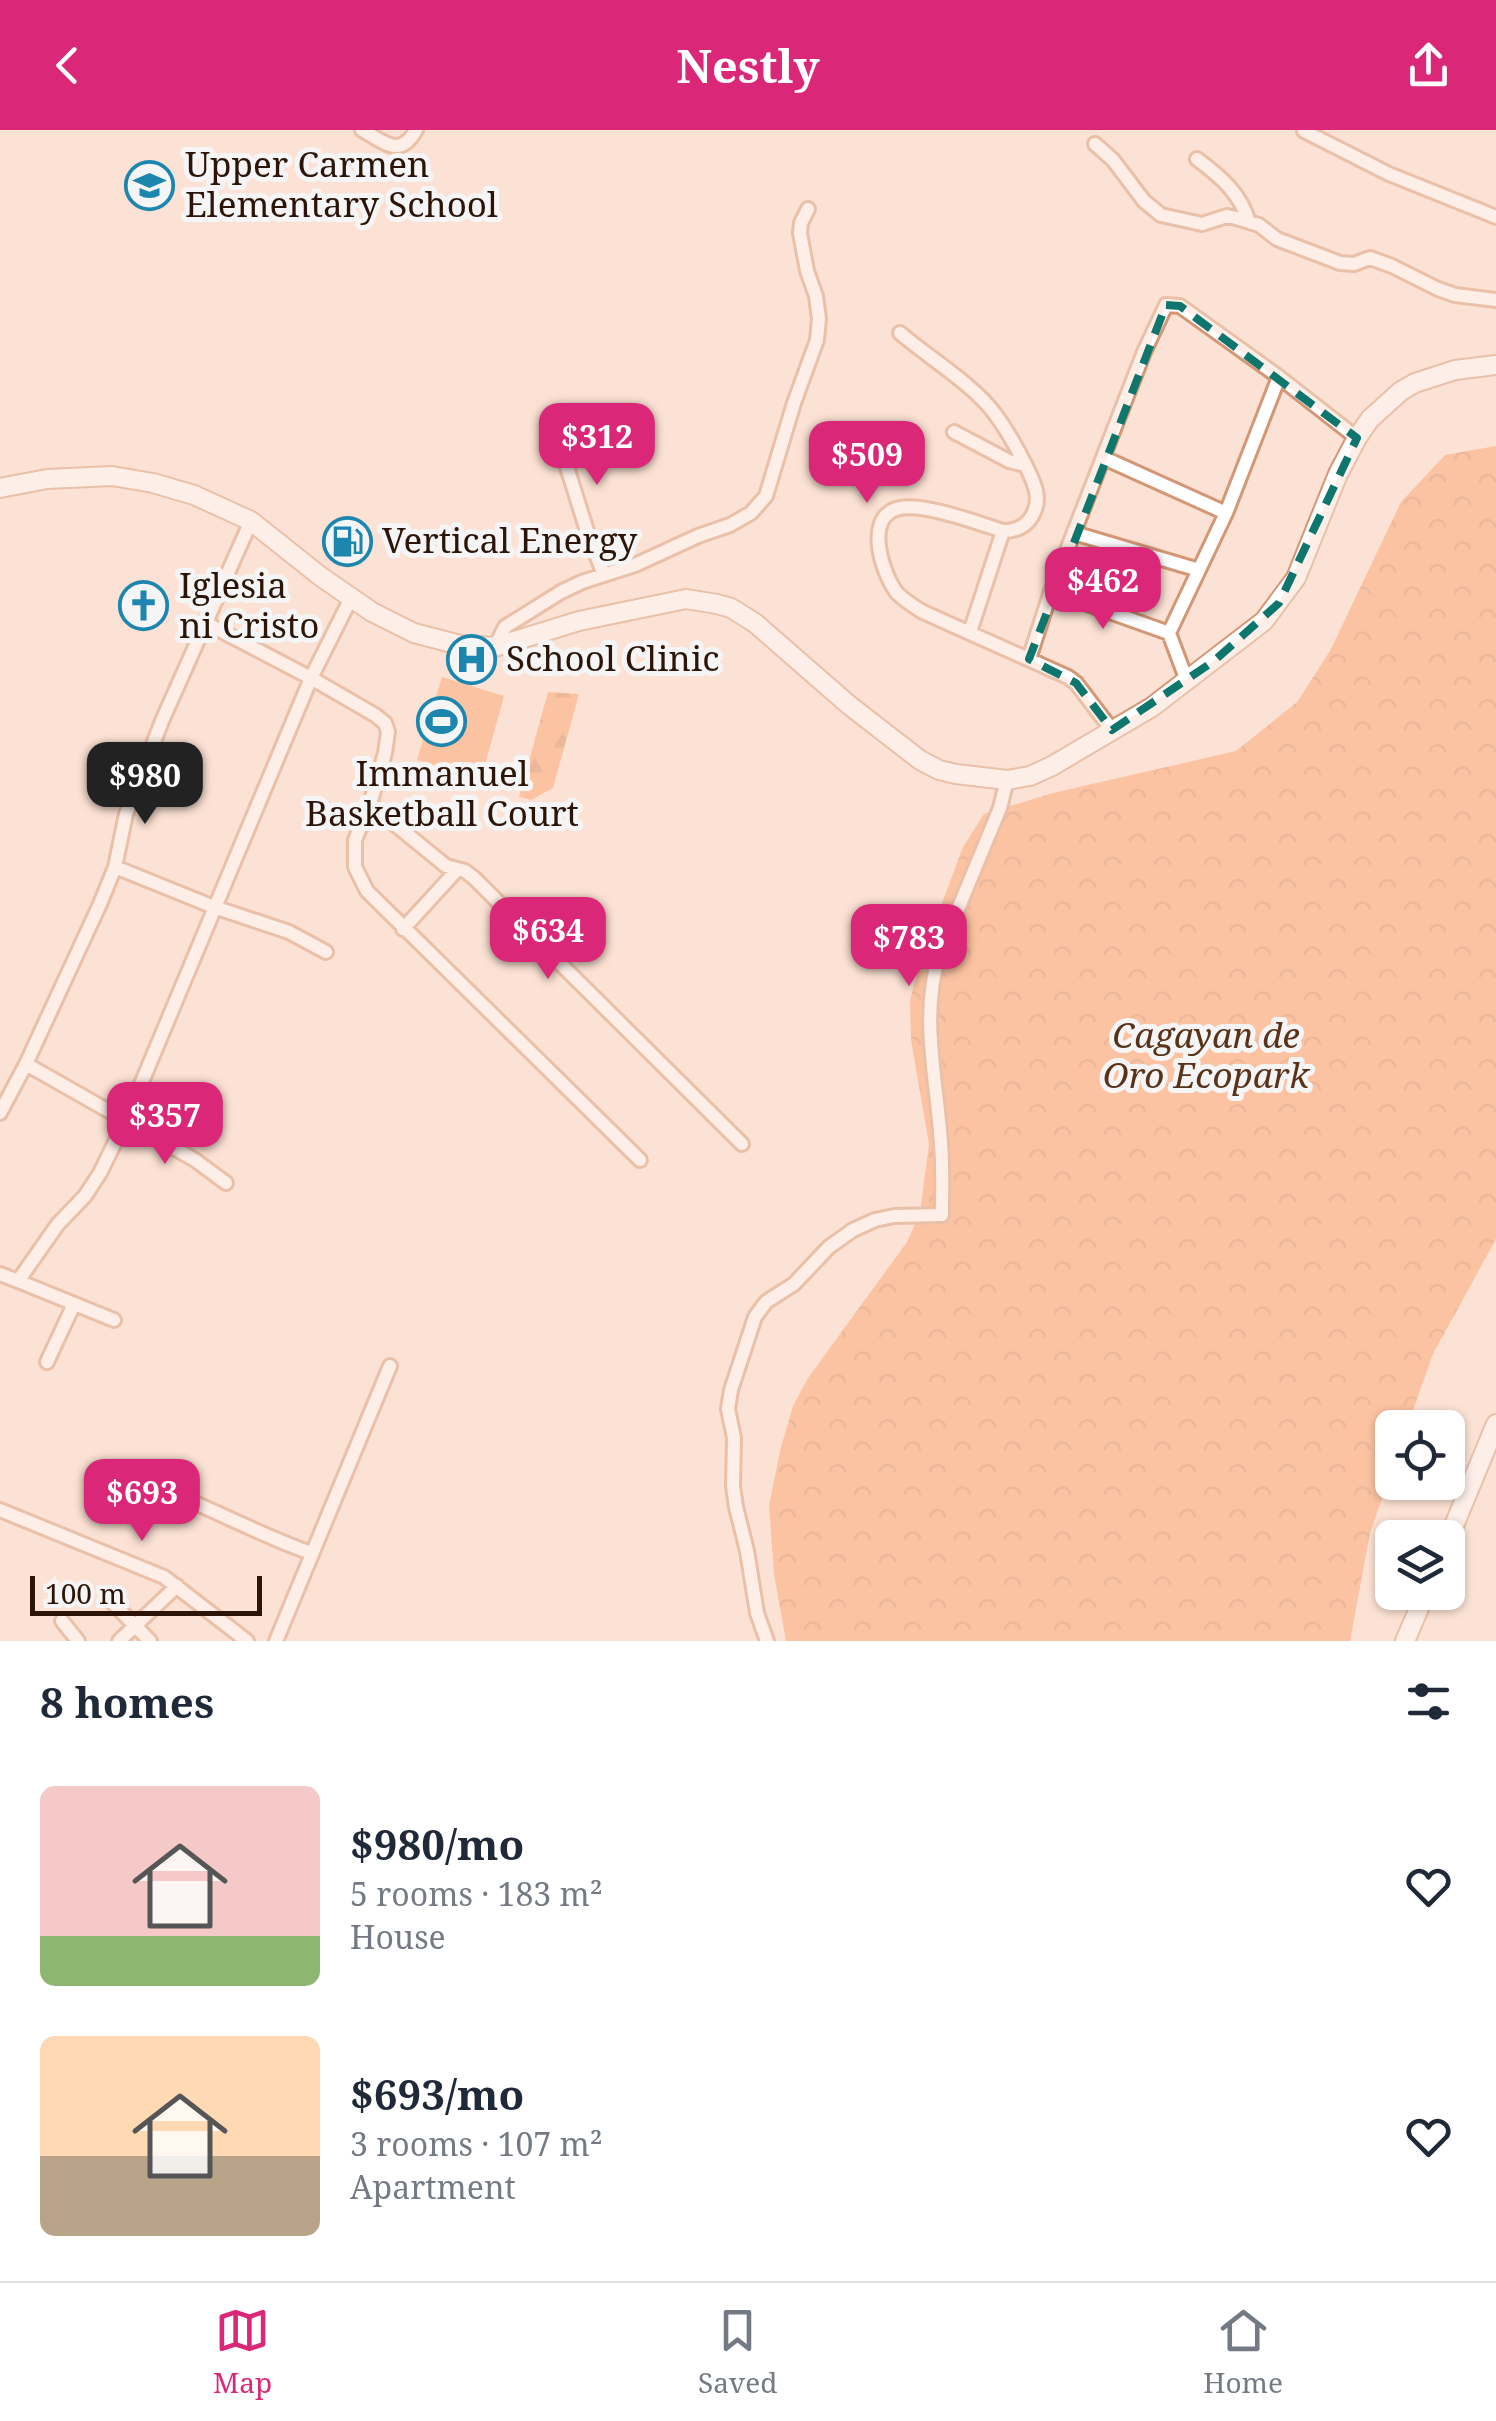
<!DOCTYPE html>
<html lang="en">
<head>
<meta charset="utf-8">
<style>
  body { margin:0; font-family:"Noto Serif",serif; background:#f6f6f7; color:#1f2937; height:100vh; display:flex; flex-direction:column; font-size:38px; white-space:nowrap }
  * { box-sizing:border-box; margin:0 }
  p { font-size:32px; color:#747a83 }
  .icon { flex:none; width:55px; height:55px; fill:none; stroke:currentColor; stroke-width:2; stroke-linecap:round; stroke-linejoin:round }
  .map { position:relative; height:1511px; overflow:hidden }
  .details { display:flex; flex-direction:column; background:#fff; flex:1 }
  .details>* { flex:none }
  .controls { position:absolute; left:1375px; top:1280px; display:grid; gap:20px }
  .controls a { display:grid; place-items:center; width:90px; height:90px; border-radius:15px; background:#fff; box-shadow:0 2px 8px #0004; font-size:50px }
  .scale { position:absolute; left:30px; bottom:25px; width:232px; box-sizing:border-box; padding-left:10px; border:5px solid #2c1508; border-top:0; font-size:28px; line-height:35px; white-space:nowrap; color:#2c1508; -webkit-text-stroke:8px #f5f5f5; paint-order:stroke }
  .price { position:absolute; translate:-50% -85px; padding:0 22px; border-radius:20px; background:#db2777; color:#fff; font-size:32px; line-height:65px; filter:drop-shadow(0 2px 5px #0008) }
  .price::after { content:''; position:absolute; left:50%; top:60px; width:30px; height:22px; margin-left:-15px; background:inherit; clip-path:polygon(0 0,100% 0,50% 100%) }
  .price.selected { background:#222; color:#fff }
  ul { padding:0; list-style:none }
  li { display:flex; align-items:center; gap:30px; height:250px; padding:0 40px }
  li span { display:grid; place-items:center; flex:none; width:280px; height:200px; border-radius:15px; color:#555 }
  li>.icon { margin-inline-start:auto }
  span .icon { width:120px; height:120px; fill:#fffc; stroke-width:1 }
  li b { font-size:42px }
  h2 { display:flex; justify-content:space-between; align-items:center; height:120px; padding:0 40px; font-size:42px }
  header { display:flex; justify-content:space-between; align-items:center; height:130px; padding:0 40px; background:#db2777; color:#fff; font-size:45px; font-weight:700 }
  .dock { display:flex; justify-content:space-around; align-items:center; height:140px; border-top:2px solid #e0e1e3; background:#fff; font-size:28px; color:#747a83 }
  .dock a { display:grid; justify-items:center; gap:5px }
  .dock .selected { color:#db2777 }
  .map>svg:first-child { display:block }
  .forest { fill:url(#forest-firs) }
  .park { fill:url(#park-crowns) }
  .pitch { fill:#fd9d66 }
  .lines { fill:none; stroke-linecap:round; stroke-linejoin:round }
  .street-casing { stroke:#d49775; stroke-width:18 }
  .secondary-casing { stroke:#d49775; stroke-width:22 }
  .street { stroke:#fff; stroke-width:12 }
  .secondary { stroke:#fff; stroke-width:18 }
  .marked { fill:none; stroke:#0f766e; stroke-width:8; stroke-dasharray:20 12; stroke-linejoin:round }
  .labels { text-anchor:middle; stroke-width:10; stroke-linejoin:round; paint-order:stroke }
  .poi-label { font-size:35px; fill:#2c1508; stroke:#f5f5f5; text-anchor:start }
  .park-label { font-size:35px; font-style:italic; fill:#5a3119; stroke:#f5f5f5 }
</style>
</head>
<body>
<header><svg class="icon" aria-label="back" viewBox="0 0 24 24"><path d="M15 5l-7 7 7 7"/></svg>Nestly<svg class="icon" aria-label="share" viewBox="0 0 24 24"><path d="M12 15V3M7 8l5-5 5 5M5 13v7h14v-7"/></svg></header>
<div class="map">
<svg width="1496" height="1511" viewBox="0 0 1496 1511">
  <defs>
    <pattern id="forest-firs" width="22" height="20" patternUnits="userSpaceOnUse" patternTransform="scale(2.5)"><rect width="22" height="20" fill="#fd9d66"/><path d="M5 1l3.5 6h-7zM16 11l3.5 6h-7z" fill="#d98657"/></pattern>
    <pattern id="park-crowns" width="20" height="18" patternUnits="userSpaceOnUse" patternTransform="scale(2.5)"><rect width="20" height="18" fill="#fd9d66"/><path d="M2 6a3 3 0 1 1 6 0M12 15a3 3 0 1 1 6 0" fill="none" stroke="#d98657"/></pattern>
  </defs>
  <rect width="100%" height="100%" fill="#fce2d4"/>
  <path class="forest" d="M 548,562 L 579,564 L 553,658 L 531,670 L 519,667 Z"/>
  <path class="park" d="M 1496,316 L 1496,1109 L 1433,1224 L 1407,1297 L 1392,1298 L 1392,1340 L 1370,1403 L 1350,1511 L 786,1511 L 774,1444 L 769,1375 L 781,1317 L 793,1276 L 808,1248 L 907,1112 L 920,1083 L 929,1014 L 911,910 L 910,870 L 923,824 L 963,717 L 984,684 L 1053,663 L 1236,621 L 1297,572 L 1330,521 L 1401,372 L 1445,325 Z"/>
  <path class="pitch" d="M 442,547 L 504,566 L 481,649 L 417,630 Z"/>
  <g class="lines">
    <defs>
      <path id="street" d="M 362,0 C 384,12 400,29 416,0
        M 1304,1 L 1389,44 L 1496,87
        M 1095,14 L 1113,30 L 1144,71 L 1161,85 L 1202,94 L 1227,86 L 1236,88 L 1259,95 L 1277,109 L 1340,133 L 1354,134 L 1370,128 L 1392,136 L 1438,159 L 1455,165 L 1496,170
        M 1197,29 C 1221,47 1240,63 1249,92
        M 900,203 C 929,228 973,254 995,284 C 1007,300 1018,320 1027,338 C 1034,353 1041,367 1034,382 C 1028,396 1017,401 1003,401 C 978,393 920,371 896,379 C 864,390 883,445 897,463 C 905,471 913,476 923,482 L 1068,547 L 1076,553 L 1112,600
        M 551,286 L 587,401 L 604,445
        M 954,302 L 1009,331 L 1025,335
        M 1104,328 L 1226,383
        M 1074,403 L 1199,440
        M 1051,461 L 1169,503
        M 204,492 L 311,548 L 375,585 L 385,593 L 388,602 L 385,623 L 370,674 L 355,710 L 355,737 L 367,761 L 640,1030
        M 970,502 L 1003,401
        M 495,517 L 505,497 L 561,462 L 582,452 L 635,435 L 698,406 L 730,395 L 751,383 L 766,366 L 794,273 L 817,210 L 819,189 L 816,166 L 807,141 L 800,103 L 801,93 L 808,79
        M 1029,529 L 1051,461 L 1144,222 L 1166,175 L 1180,176 L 1279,247 L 1357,308
        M 1187,551 L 1169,503 L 1226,383 L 1279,247
        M 370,674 L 446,736 L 465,741 L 474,748 L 742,1014
        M 115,737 L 214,777 L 289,802 L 326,822
        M 403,799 L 457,740
        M 26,934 L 195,1030 L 226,1053
        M 0,983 L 26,934 L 100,774 L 115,737 L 126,684 L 162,591 L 251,391
        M 0,1144 L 18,1151 L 58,1094 L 85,1066 L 100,1043 L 126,990 L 311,548 L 351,468
        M 18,1151 L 114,1190
        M 47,1232 L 74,1174
        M 169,1362 C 217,1381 262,1406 311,1423
        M 0,1380 L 164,1447 L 247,1511
        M 108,1468 L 150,1511
        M 62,1491 L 78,1511
        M 119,1511 L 177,1456
        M 276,1511 L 390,1236
        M 767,1511 L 757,1483 L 747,1421 L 736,1377 L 733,1356 L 734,1308 L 728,1279 L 731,1260 L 755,1187 L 766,1172 L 794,1154 L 829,1117 L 853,1100 L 875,1090 L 894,1086 L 942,1085 C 942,1061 943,1037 941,1014 C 937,949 920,889 939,825 L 1000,678 L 1007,650"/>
      <path id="secondary" d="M 0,358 L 47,349 L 112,346 L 153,353 L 194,365 L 251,391 L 320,446 L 372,482 L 414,503 L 460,515 L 495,517 L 579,491 L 686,469 L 717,474 L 731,478 L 755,493 L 849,575 L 920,630 L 939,640 L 956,644 L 1007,650 L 1030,646 L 1052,636 L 1152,577 L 1264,491 L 1296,448 L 1338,344 L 1357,308 L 1370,289 L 1401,261 L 1415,253 L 1455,240 L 1496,235
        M 1448,1410 L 1496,1294
        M 1405,1511 L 1426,1462"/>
    </defs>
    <use href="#street" class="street-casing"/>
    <use href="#secondary" class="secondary-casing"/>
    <use href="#street" class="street"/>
    <use href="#secondary" class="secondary"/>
  </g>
  <path d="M0 0H1496V1511H0ZM 1166,175 L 1180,176 L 1357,308 L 1279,473 L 1214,531 L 1112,600 L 1076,553 L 1029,529 Z" fill="#fce2d4" fill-opacity=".55" fill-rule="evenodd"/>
  <path class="marked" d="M 1166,175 L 1180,176 L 1357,308 L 1279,473 L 1214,531 L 1112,600 L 1076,553 L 1029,529 Z"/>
  <defs>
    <symbol id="school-ring" viewBox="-11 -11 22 22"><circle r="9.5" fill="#f5f5f5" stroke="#1c86ae" stroke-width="1.5"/><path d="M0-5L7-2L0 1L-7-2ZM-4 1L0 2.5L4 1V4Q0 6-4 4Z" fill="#1c86ae"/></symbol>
    <symbol id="fuel-ring" viewBox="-11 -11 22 22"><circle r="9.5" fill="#f5f5f5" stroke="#1c86ae" stroke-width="1.5"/><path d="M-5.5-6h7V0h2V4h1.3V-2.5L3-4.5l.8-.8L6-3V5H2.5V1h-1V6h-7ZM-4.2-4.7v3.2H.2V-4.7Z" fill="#1c86ae"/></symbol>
    <symbol id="church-ring" viewBox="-11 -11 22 22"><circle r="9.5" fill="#f5f5f5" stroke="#1c86ae" stroke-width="1.5"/><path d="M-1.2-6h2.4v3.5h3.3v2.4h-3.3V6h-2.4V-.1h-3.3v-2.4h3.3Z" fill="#1c86ae"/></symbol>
    <symbol id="hospital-ring" viewBox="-11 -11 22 22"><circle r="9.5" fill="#f5f5f5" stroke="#1c86ae" stroke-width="1.5"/><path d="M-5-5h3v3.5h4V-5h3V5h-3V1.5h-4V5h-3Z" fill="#1c86ae"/></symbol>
    <symbol id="stadium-ring" viewBox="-11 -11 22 22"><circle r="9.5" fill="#f5f5f5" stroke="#1c86ae" stroke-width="1.5"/><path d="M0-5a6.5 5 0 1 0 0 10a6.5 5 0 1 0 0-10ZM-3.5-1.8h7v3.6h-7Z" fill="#1c86ae"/></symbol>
  </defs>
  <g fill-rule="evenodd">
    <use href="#school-ring" x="122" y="28" width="55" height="55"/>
    <use href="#fuel-ring" x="320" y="384" width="55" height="55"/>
    <use href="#church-ring" x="116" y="448" width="55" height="55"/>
    <use href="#hospital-ring" x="444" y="502" width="55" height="55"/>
    <use href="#stadium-ring" x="414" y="564" width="55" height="55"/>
  </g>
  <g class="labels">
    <g class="poi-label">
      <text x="185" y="47">Upper Carmen<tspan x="185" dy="40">Elementary School</tspan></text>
      <text x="382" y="423">Vertical Energy</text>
      <text x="179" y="468">Iglesia<tspan x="179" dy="40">ni Cristo</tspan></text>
      <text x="506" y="541">School Clinic</text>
      <text x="442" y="656" text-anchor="middle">Immanuel<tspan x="442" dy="40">Basketball Court</tspan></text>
    </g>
    <g class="park-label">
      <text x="1206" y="918">Cagayan de<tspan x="1206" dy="40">Oro Ecopark</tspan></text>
    </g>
  </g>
</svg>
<div class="controls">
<a><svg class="icon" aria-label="locate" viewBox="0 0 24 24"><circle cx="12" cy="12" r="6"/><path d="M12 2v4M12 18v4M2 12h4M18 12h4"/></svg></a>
<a><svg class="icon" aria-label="layers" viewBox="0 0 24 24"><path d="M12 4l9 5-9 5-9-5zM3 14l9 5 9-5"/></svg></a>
</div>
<div class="scale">100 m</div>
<b class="price" style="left:597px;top:358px">$312</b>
<b class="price" style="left:867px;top:376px">$509</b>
<b class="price" style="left:1103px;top:502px">$462</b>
<b class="price selected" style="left:145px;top:697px">$980</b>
<b class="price" style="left:548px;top:852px">$634</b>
<b class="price" style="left:909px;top:859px">$783</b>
<b class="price" style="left:165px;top:1037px">$357</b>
<b class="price" style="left:142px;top:1414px">$693</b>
</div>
<section class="details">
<h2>8 homes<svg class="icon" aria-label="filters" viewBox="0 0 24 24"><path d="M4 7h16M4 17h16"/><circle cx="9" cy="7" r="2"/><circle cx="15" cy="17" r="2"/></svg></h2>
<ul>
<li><span style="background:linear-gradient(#f6c9c9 75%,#8fb573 0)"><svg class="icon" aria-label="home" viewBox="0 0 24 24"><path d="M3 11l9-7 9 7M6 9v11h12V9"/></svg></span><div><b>$980/mo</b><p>5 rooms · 183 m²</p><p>House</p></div><svg class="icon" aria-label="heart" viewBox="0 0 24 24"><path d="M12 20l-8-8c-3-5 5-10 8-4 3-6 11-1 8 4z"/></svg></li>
<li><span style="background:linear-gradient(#ffd9b3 60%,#b9a48a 0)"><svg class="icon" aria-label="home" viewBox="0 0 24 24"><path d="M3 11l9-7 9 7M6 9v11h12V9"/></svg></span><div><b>$693/mo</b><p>3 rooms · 107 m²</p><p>Apartment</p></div><svg class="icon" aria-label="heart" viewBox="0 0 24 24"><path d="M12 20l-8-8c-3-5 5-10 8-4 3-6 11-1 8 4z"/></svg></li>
</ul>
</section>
<nav class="dock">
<a class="selected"><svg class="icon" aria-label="map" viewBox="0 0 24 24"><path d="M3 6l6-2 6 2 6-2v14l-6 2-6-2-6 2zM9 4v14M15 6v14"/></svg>Map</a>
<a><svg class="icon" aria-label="saved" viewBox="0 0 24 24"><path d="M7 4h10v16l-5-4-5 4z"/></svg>Saved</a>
<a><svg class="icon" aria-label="home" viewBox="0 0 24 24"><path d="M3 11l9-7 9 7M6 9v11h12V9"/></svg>Home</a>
</nav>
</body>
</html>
